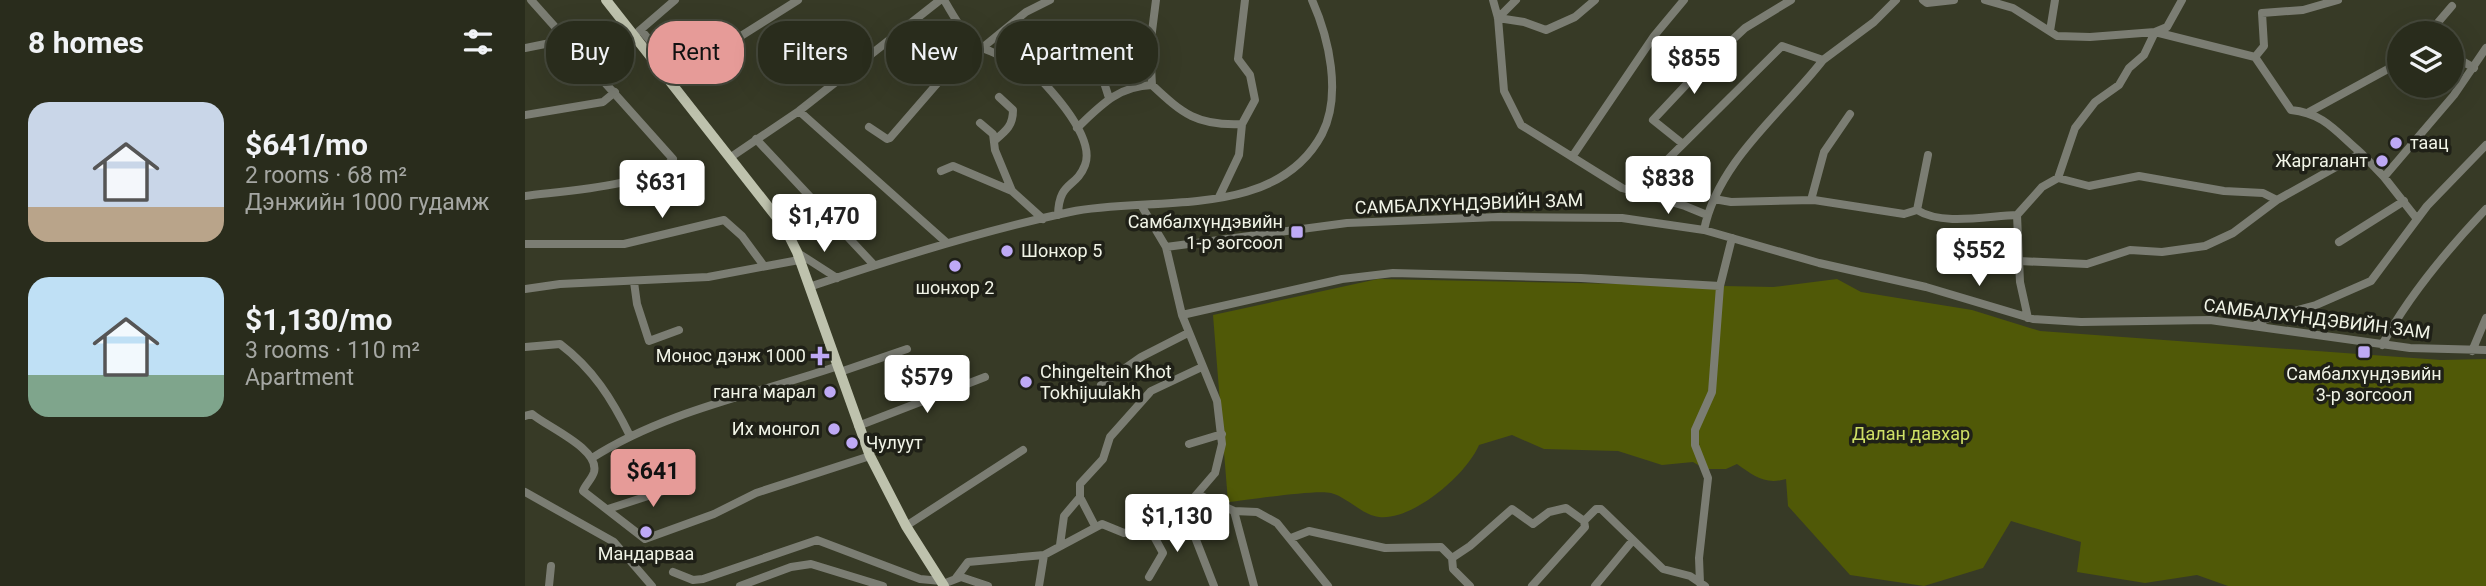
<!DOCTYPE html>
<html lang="en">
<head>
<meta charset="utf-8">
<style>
  body { margin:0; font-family:Roboto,sans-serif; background:#353829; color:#f1f3f6; height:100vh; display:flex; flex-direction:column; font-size:26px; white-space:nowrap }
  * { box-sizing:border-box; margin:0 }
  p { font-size:23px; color:#a5a7a3 }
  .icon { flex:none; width:38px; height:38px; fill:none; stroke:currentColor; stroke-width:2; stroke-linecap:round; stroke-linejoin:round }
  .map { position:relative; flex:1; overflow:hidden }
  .side { display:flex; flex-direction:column; background:#292c1c; width:525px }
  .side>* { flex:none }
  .top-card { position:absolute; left:21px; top:21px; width:665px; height:63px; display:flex; gap:14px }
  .fabs { position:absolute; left:1862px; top:21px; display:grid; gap:14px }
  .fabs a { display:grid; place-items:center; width:77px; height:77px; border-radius:50%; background:#292c1c; box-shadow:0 7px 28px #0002,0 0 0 2px #45483b; font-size:35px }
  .price { position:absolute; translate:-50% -60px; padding:0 16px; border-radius:7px; background:#fff; color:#222; font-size:23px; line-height:46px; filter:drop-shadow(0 2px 4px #0008) }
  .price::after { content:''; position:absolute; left:50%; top:42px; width:21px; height:16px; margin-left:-10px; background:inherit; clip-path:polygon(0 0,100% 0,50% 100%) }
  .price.on { background:#e69b98; color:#111 }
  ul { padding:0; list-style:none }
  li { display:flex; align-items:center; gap:21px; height:175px; padding:0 28px }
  li span { display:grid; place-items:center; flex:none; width:196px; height:140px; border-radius:21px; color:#555 }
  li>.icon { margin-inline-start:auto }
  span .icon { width:84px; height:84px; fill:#fffc; stroke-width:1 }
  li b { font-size:30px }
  h2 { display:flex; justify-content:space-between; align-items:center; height:84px; padding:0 28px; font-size:30px }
  .chip { padding:0 24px; border-radius:28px; background:#292c1c; box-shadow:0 7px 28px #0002,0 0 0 2px #45483b; font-size:24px; line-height:63px }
  .chip.on { background:#e69b98; color:#111 }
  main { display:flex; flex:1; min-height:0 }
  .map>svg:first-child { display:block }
  .green { fill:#505907 }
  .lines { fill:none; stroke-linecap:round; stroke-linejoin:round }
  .minor { stroke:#7b7d73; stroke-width:8 }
  .major { stroke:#bec2ad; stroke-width:10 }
  .poi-dot { fill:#bea9f5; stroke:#1f2017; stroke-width:2.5 }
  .labels { text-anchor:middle; stroke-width:7; stroke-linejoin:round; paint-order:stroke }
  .poi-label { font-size:18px; fill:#f1f4e7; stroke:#1f2017; text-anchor:end }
  .street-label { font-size:18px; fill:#f1f4e7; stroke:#1f2017 }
  .park-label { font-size:18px; fill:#cfe066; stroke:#1f2017 }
</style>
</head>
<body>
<main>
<section class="side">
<h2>8 homes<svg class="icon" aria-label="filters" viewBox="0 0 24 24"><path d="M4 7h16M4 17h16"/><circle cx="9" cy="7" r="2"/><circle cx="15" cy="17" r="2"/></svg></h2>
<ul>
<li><span style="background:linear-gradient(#c9d6e8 75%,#b9a48a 0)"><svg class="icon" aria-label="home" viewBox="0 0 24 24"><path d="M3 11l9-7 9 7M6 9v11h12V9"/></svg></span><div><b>$641/mo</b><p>2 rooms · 68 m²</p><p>Дэнжийн 1000 гудамж</p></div></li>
<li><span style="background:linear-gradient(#bfe0f5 70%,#7fa58c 0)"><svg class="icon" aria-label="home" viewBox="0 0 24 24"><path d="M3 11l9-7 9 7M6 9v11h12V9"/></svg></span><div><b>$1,130/mo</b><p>3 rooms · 110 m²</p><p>Apartment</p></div></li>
</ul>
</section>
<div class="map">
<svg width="1961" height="586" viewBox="0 0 1961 586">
  <rect width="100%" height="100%" fill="#373a26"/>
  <path class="green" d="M 853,279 L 1248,287 L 1312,279 L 1336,292 L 1447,310 L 1515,331 L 1916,360 L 1961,359 L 1961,586 L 1703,586 L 1672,575 L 1620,583 L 1552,572 L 1556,542 L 1486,521 L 1458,568 L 1399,586 L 1325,575 L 1263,506 L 1261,479 C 1240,485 1229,476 1212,464 L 1201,469 L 1180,469 L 1168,462 L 1137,465 L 1093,451 L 1019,449 L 987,435 L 954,445 C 942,474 888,521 854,517 C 837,515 822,497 806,493 C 792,489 723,500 703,502 L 688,315 Z"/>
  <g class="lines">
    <path class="minor" d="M 419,0 C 429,16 440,39 458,48 C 469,53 478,56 488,63 L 495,58 C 515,78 572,134 560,165 C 551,189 534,180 533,215
      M 968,0 L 973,18 L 979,91 L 996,125 L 1097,188 L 1160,206 L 1182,215
      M 1398,0 L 1402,3 L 1429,0
      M 1460,0 L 1488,8 L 1532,36 L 1565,37 L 1630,32 L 1642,27 L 1657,0
      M 973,18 L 999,22 L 1021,30 L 1050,17 L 1070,0
      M 973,18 L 991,0
      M 116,30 L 154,75 L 273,0
      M 114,31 L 150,0
      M 1525,31 L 1530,0
      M 1904,33 L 1927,6
      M 566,42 L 584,98
      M 0,48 L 30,42 L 38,34
      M 457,48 L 501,12 L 525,0
      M 1927,55 L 1949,68
      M 1730,57 L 1739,46 L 1737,13 L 1778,10 L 1813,0
      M 627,85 L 625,47 L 631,0
      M 274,111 L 422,243
      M 1784,112 L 1874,63
      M 0,115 L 78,102 L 90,92
      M 455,123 L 468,134 L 470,150 L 487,191 L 518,219
      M 344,127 L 362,139 L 365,138 L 449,41
      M 552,128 C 575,106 593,86 627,85 C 658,114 672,126 717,124
      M 231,139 L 349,265
      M 469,141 C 481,131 488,126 488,110 L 474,97
      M 1158,144 L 1128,120 L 1175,70 L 1220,28 L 1266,0
      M 1836,153 L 1859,177 L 1892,219
      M 206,157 L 274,111 L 415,0
      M 1047,157 L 1129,36 L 1159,0
      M 416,171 L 428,166 L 487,191
      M 1859,177 L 1929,95 L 1961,48
      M 1113,194 L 1140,162 L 1257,46 L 1298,60 L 1349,22 L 1371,0
      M 0,196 C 36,191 125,187 148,159 L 6,0
      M 694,197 L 714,155 L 717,124 L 730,100 L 725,75 L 713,59 L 720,0
      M 1189,199 L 1206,202 L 1289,200 L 1379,214 L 1392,210 C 1417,226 1462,216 1492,215
      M 1286,200 L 1299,152 L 1325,114
      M 1392,210 L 1403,155
      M 1179,230 C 1193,161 1257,113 1298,60
      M 1814,242 L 1879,201
      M 0,244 L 99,244 L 199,220 L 217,236 L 239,266
      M 641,247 L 822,223 L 973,217 L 1097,218 L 1179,230 L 1294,263 L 1401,287 L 1508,319 L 1556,322 L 1685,320 L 1885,348 L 1961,350
      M 273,253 L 312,278
      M 1494,261 L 1562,264 L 1605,250 L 1637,252 L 1680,246 L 1708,233 L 1752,200
      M 109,282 L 112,304 L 124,341 L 154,330
      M 284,287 C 370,258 456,231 545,212 C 626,195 750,222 797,134 C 817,95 804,38 787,0
      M 0,289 L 35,284 L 183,277 L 274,260
      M 657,315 L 817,279 L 868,273 L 1056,278 L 1195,286 L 1207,238
      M 1503,318 L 1495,282 L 1492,215 L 1517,187 L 1533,178 L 1564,186 L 1614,176 L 1699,191 L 1738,193 L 1752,200 L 1836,153 C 1812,133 1799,113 1766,110 L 1730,57 L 1630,32 L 1619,55 L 1604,68 L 1594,85 L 1570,102 L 1550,128 L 1533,178
      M 1729,326 L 1743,318 L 1791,305 L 1846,281 L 1902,206 L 1961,145
      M 1857,345 C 1884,295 1922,250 1961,209
      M 0,347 L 35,344 C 68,369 87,399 105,436
      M 1947,351 L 1961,318
      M 315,372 L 382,349
      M 576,385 L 616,357 L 663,333
      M 0,416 L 7,414 C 22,427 75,449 69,472 C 67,479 60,485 58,491 L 120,539 L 189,514 L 231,493 L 345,456
      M 333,426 L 460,377
      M 664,444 L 697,434
      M 67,458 C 140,411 231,394 313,366
      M 0,492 L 89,542 L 127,586
      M 674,495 L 709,511 L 732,512 L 752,523 L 803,586
      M 83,509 L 166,482
      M 659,509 L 689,586
      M 709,511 L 729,586
      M 381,526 L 498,450
      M 570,526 L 555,497 L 555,484 L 578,459 L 585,437 L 626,391 L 677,367
      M 766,538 L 784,531 L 860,548 L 916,547 L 927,558 L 928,569 L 945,586
      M 535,545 L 539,516 L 555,497
      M 927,558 L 945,546 L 987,509 L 1008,524 L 1024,512 L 1041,508 L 1059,521 L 1071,509 L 1076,509 L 1138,569 L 1165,576 L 1180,586
      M 148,572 L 168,580 L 178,579 L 292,540 L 395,579 L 416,581
      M 624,577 L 638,553 L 625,529
      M 431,578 L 443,562 L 519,555 L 577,524 L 599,533 L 625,529 L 659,509 L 690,473 L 697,444 L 692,401 L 657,315 L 641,247 L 616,205
      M 1175,583 L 1174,558 L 1183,478 L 1170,445 L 1170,430 L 1187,392 L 1195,286
      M 418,584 L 436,577 L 463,586
      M 24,586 L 26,566
      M 215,586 L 266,567 L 286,564 L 358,586
      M 514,586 L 519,555
      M 1007,586 L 1060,527 L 1059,521
      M 1070,586 L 1108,540"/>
    <path class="major" d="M 81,0 L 260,228 L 272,252 L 345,456 L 381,526 L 419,586"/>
  </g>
  <g class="poi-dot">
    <circle cx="1871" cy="143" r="7"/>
    <circle cx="1857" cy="161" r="7"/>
    <rect x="765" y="225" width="14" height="14" rx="3.5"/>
    <circle cx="482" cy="251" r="7"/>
    <circle cx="430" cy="266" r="7"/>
    <rect x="1832" y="345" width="14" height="14" rx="3.5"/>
    <path d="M291.5 345.5h7v7h7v7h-7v7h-7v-7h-7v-7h7z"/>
    <circle cx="501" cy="382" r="7"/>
    <circle cx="305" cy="392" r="7"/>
    <circle cx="309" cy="429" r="7"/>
    <circle cx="327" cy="443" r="7"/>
    <circle cx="121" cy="532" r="7"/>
  </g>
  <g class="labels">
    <g class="poi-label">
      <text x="1885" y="149" text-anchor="start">таац</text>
      <text x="1843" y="167">Жаргалант</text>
      <text x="758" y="228">Самбалхүндэвийн<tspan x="758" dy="21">1-р зогсоол</tspan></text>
      <text x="496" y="257" text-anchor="start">Шонхор 5</text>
      <text x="430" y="294" text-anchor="middle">шонхор 2</text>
      <text x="281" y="362">Монос дэнж 1000</text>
      <text x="515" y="378" text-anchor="start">Chingeltein Khot<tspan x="515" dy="21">Tokhijuulakh</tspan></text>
      <text x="1839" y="380" text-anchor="middle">Самбалхүндэвийн<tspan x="1839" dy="21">3-р зогсоол</tspan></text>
      <text x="291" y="398">ганга марал</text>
      <text x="295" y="435">Их монгол</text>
      <text x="341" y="449" text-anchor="start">Чулуут</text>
      <text x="121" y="560" text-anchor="middle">Мандарваа</text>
    </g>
    <g class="street-label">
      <text transform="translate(944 204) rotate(-2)" y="6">САМБАЛХҮНДЭВИЙН ЗАМ</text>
      <text transform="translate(1792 319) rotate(7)" y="6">САМБАЛХҮНДЭВИЙН ЗАМ</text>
    </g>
    <g class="park-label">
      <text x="1386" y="440">Далан давхар</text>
    </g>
  </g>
</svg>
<div class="fabs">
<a><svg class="icon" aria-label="layers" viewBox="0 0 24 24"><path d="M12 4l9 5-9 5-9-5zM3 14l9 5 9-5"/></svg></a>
</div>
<b class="price" style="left:1169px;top:96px">$855</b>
<b class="price" style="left:1143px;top:216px">$838</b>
<b class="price" style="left:137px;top:220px">$631</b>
<b class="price" style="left:299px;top:254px">$1,470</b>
<b class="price" style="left:1454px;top:288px">$552</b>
<b class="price" style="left:402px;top:415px">$579</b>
<b class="price on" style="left:128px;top:509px">$641</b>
<b class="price" style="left:652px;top:554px">$1,130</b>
<div class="top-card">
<a class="chip">Buy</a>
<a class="chip on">Rent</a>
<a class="chip">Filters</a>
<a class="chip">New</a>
<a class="chip">Apartment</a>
</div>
</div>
</main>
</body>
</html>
